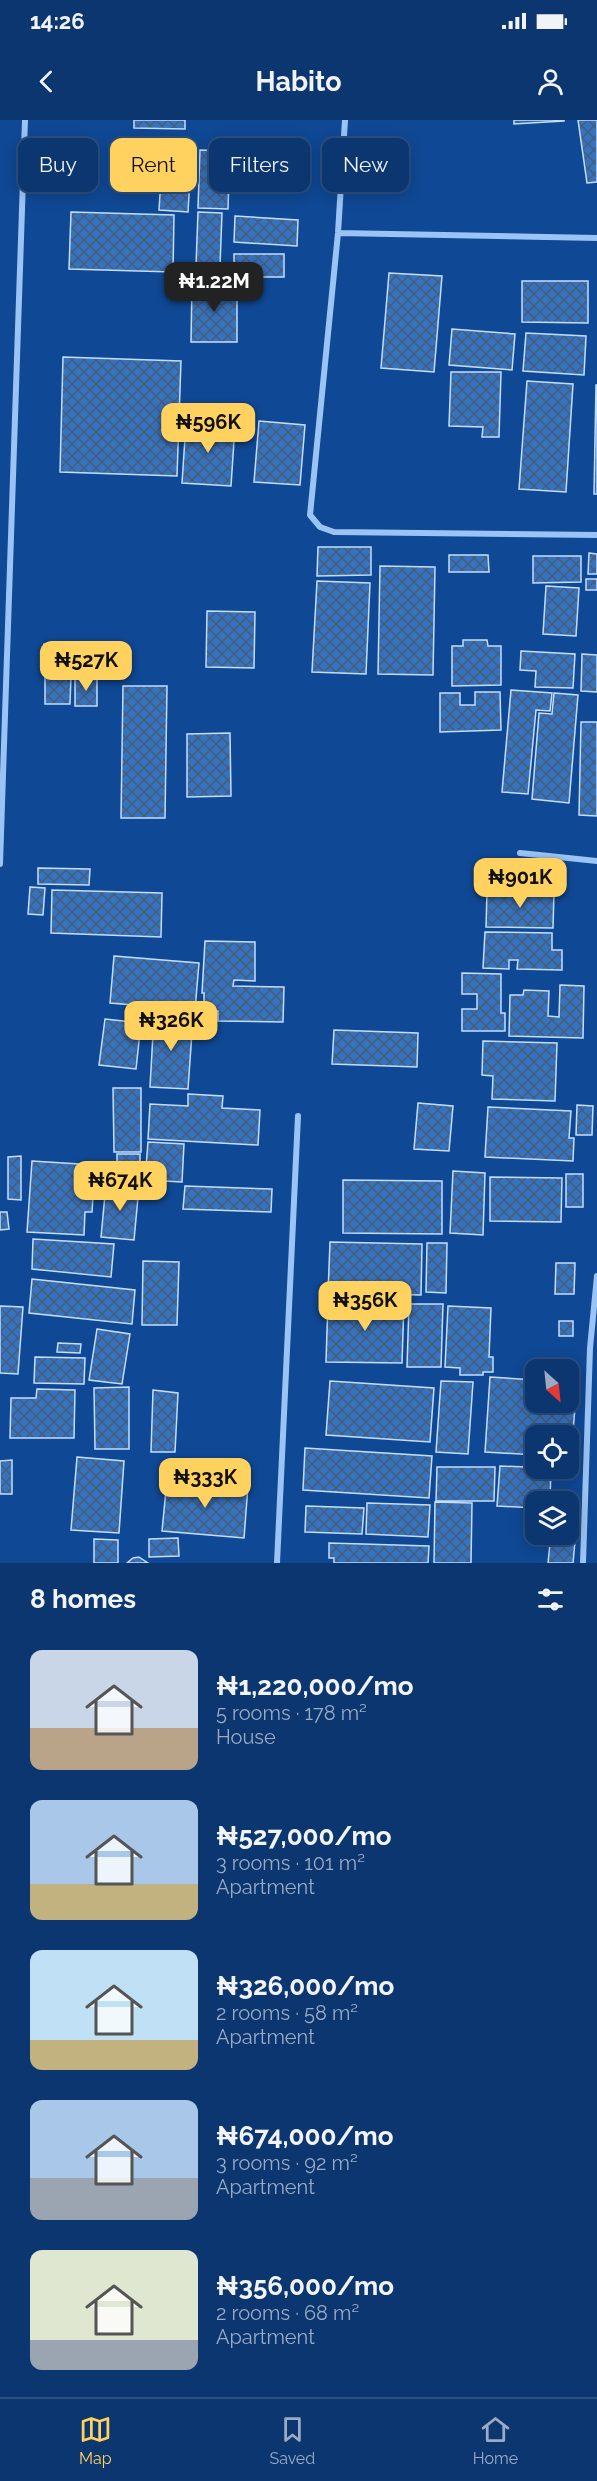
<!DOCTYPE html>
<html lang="en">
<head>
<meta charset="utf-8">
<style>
  body { margin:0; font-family:Raleway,sans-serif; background:#194177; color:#f1f3f6; height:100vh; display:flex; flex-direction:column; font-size:22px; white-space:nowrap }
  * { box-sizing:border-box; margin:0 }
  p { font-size:20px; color:#9aabc3 }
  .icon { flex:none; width:33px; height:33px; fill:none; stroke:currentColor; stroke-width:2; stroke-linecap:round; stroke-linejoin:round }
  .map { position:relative; height:1443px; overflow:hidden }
  .drawer { display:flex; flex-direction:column; background:#0b366f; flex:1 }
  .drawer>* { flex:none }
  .banner { position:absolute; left:18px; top:18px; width:561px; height:54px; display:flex; gap:12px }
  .needle { width:39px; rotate:153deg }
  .tools { position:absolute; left:525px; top:1239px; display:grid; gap:12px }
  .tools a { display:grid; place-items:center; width:54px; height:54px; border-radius:12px; background:#0b366f; box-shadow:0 3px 15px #0003,0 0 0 2px #2b5082; font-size:30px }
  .price { position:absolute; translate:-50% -51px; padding:0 14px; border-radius:12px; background:#ffd15f; color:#111; font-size:20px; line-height:39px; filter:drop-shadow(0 2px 3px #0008) }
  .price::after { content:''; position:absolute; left:50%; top:36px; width:18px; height:14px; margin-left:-9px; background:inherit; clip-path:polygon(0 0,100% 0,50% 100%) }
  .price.active { background:#222; color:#fff }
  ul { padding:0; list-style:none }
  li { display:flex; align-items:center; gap:18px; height:150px; padding:0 30px }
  li span { display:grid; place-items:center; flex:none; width:168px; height:120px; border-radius:12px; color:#555 }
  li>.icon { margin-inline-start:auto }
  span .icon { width:72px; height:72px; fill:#fffc; stroke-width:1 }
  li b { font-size:26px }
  h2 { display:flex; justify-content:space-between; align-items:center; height:72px; padding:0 30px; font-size:26px }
  .pill { padding:0 21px; border-radius:12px; background:#0b366f; box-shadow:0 3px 15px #0003,0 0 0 2px #2b5082; font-size:21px; line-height:54px }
  .pill.active { background:#ffd15f; color:#111 }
  .status { display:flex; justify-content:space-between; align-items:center; height:42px; padding:0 30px; background:#0b366f; direction:ltr }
  .status svg { height:16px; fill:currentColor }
  header { display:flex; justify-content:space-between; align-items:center; height:78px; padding:0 30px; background:#0b366f; font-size:27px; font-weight:700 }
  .tab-bar { display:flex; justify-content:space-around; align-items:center; height:84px; border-top:2px solid #2b5082; background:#0b366f; font-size:16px; color:#9aabc3 }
  .tab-bar a { display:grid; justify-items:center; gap:3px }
  .tab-bar .active { color:#ffd15f }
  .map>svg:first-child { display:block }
  .building { fill:url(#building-cross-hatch); stroke:#c3defe; stroke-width:1.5 }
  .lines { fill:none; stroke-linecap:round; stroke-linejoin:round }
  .minor { stroke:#9bc3f4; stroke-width:6 }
</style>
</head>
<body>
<div class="status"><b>14:26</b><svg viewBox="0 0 49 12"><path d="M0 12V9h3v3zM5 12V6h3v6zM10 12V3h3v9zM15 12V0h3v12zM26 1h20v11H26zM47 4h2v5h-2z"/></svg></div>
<header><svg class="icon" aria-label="back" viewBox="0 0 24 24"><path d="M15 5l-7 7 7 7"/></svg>Habito<svg class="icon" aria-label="person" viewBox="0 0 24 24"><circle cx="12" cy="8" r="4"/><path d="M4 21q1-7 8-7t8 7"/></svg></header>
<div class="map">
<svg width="597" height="1443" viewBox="0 0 597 1443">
  <defs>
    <pattern id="building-cross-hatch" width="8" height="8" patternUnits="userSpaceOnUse" patternTransform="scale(1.5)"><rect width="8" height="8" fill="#3772bd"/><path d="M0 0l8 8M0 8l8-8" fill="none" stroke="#435d7f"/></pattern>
  </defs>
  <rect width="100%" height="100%" fill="#0f4894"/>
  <path class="building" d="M 134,0 L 185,0 L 185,9 L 134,8 Z
    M 514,0 L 564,0 L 564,1 L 514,4 Z
    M 578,0 L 597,0 L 597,62 L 587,63 Z
    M 163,26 L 192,27 L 188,92 L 159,90 Z
    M 200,30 L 230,31 L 228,89 L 198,88 Z
    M 71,92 L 174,95 L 173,152 L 69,149 Z
    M 198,92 L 222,93 L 220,146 L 196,146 Z
    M 235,96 L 298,100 L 297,126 L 234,122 Z
    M 234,134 L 284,134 L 284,157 L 234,157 Z
    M 389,153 L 442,156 L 434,252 L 381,248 Z
    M 522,161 L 588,161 L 588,203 L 522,202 Z
    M 192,163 L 237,163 L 237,222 L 191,222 Z
    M 452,209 L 515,214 L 512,250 L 449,245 Z
    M 526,213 L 586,216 L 584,255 L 523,251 Z
    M 63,237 L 181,241 L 177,356 L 60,352 Z
    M 451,252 L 501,252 L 499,317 L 482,317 L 483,307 L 449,306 Z
    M 527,261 L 573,264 L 566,372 L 519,369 Z
    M 596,265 L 597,265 L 597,374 L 594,374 Z
    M 259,301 L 305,305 L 300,365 L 254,362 Z
    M 186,303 L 235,306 L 231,366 L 182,363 Z
    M 318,427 L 371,427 L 371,455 L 317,456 Z
    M 589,433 L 597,434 L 597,454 L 588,454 Z
    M 449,435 L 488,435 L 489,452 L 449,452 Z
    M 533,436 L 581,436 L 581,462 L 533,463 Z
    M 380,446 L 435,447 L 433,555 L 378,554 Z
    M 586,459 L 597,459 L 597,470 L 586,470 Z
    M 317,461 L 370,463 L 366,554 L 312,552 Z
    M 546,466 L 579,468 L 576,516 L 543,514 Z
    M 207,491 L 255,492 L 254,548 L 206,547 Z
    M 463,520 L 487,520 L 488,526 L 501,526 L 501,565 L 452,566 L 452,526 L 463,526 Z
    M 44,524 L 68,525 L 68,546 L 43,545 Z
    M 78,527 L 99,528 L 99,545 L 78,545 Z
    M 521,531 L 575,534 L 573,568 L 535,567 L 536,551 L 520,550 Z
    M 582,534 L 597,535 L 597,572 L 581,571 Z
    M 45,556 L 71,556 L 70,584 L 45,584 Z
    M 75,559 L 97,559 L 97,586 L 75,586 Z
    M 123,566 L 167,566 L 165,698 L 121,698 Z
    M 511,570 L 552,573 L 550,591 L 536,590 L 528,674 L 502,672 Z
    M 475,572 L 500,572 L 501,610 L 440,612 L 440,573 L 460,573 L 460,585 L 475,585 Z
    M 554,573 L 578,575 L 569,683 L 532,679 L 539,593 L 552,594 Z
    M 581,602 L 597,602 L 597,696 L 579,695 Z
    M 230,613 L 231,676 L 187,677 L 187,614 Z
    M 38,748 L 90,749 L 89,765 L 38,764 Z
    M 30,767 L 45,768 L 43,795 L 28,794 Z
    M 52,770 L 162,773 L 161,817 L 51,813 Z
    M 487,771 L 554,772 L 553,808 L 486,807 Z
    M 485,812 L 552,813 L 552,830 L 562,830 L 562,850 L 517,849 L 518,840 L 509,840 L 509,849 L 483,848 Z
    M 205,821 L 255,822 L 255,861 L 234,860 L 233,866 L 284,867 L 283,902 L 218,901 L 218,891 L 204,891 L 204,873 L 202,873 Z
    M 114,836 L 199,843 L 195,890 L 110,883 Z
    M 462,853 L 501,854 L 501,893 L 505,893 L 505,911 L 462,911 L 462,889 L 477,889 L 477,874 L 462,874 Z
    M 560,865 L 584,866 L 583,918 L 509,916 L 510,875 L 523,875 L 524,870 L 549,871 L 548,896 L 559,897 Z
    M 154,896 L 193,898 L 188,969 L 150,967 Z
    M 105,899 L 141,903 L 136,949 L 99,945 Z
    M 334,910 L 418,913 L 417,947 L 332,944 Z
    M 483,921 L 557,923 L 555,981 L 492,979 L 493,956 L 482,955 Z
    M 113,968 L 141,968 L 141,1032 L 114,1032 Z
    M 188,974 L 223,976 L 222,988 L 260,990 L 258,1025 L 148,1019 L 150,984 L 188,986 Z
    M 418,983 L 453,986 L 449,1031 L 414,1029 Z
    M 577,985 L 593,986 L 592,1015 L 576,1015 Z
    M 488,987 L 571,991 L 569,1018 L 574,1018 L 573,1041 L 485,1037 Z
    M 148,1022 L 184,1024 L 182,1062 L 145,1060 Z
    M 117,1034 L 140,1034 L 140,1056 L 117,1056 Z
    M 21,1036 L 21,1080 L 8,1079 L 8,1037 Z
    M 32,1041 L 95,1045 L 92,1092 L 85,1092 L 84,1115 L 27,1112 Z
    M 453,1051 L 485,1053 L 483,1115 L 450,1113 Z
    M 566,1054 L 583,1054 L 583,1087 L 566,1087 Z
    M 490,1057 L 562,1058 L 561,1102 L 490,1101 Z
    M 343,1060 L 442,1061 L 442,1114 L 343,1113 Z
    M 106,1064 L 139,1067 L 134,1120 L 101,1117 Z
    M 185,1066 L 272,1069 L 271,1092 L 183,1089 Z
    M 0,1092 L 7,1092 L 9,1109 L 0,1110 Z
    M 33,1119 L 114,1124 L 111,1157 L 32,1149 Z
    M 330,1122 L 422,1124 L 421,1175 L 328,1173 Z
    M 427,1123 L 447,1123 L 446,1173 L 426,1172 Z
    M 143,1141 L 179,1142 L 177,1205 L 142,1205 Z
    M 556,1143 L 575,1143 L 574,1174 L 555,1174 Z
    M 32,1159 L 135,1170 L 132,1204 L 29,1193 Z
    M 328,1180 L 404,1182 L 402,1243 L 326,1242 Z
    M 409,1184 L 443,1184 L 441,1247 L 407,1247 Z
    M 0,1186 L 23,1187 L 18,1254 L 0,1253 Z
    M 448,1186 L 491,1188 L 489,1237 L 493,1237 L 493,1252 L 483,1252 L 483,1255 L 460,1255 L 460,1248 L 445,1247 Z
    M 559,1201 L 573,1201 L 573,1216 L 559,1216 Z
    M 97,1209 L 130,1214 L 122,1264 L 89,1260 Z
    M 58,1223 L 81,1224 L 80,1233 L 57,1232 Z
    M 35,1237 L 85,1238 L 84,1264 L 34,1263 Z
    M 490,1257 L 536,1260 L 536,1282 L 568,1282 L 568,1262 L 577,1262 L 571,1337 L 568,1337 L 568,1316 L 536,1316 L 536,1335 L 485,1332 Z
    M 330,1261 L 434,1268 L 430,1322 L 326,1315 Z
    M 441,1261 L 473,1262 L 468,1334 L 436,1332 Z
    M 129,1267 L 129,1329 L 95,1329 L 94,1268 Z
    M 37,1269 L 75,1270 L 74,1318 L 10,1318 L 11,1278 L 36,1278 Z
    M 153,1270 L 178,1273 L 175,1332 L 151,1332 Z
    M 305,1328 L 432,1336 L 429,1378 L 303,1370 Z
    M 77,1337 L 124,1341 L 119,1413 L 71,1410 Z
    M 12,1340 L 12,1374 L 0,1374 L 0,1341 Z
    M 500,1346 L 551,1348 L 550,1382 L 536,1382 L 536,1388 L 497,1386 Z
    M 437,1347 L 495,1347 L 494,1381 L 436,1381 Z
    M 167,1360 L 248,1366 L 244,1418 L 162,1411 Z
    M 435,1382 L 472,1383 L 471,1443 L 434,1443 Z
    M 367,1383 L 430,1385 L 428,1417 L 366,1414 Z
    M 306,1386 L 364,1388 L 362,1414 L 305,1412 Z
    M 568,1411 L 576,1411 L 573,1443 L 548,1443 L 551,1414 L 568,1414 Z
    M 178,1418 L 179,1436 L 149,1437 L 149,1419 Z
    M 94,1419 L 118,1420 L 118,1443 L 94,1443 Z
    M 329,1423 L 429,1426 L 428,1443 L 334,1443 L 334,1438 L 329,1438 Z
    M 139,1437 L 148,1443 L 127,1443 L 133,1438 Z"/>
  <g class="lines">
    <path class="minor" d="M 345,0 L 338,113 L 310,395 L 320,407 L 334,412 L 597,415
      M 338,113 L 597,118
      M 520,733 L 597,741
      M 0,744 L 25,0
      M 277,1443 L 298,996
      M 583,1443 L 590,1228 L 597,1156"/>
  </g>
</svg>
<div class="tools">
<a><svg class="needle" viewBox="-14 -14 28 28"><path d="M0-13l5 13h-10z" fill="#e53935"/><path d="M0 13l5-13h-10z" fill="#9aabc3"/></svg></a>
<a><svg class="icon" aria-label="locate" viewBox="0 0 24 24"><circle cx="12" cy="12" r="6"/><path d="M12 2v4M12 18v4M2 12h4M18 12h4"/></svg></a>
<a><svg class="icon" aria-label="layers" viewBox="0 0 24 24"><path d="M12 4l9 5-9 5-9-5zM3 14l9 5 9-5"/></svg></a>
</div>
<b class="price active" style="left:214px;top:193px">₦1.22M</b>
<b class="price" style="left:208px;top:334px">₦596K</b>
<b class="price" style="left:86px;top:572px">₦527K</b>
<b class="price" style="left:520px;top:789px">₦901K</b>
<b class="price" style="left:171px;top:932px">₦326K</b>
<b class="price" style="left:120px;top:1092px">₦674K</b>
<b class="price" style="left:365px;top:1212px">₦356K</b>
<b class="price" style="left:205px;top:1389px">₦333K</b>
<div class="banner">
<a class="pill">Buy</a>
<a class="pill active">Rent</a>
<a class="pill">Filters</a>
<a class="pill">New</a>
</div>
</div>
<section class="drawer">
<h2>8 homes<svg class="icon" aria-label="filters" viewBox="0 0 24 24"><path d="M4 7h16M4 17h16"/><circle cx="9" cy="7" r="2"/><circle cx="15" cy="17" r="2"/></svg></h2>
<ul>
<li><span style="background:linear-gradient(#c9d6e8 65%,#b9a48a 0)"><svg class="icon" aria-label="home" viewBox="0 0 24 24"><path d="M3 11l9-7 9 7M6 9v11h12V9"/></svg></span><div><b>₦1,220,000/mo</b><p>5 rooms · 178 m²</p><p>House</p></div></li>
<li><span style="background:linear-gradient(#a9c7e8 70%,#c2b280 0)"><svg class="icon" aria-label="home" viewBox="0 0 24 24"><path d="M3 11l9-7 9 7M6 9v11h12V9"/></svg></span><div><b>₦527,000/mo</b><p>3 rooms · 101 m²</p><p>Apartment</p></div></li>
<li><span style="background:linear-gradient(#bfe0f5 75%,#c2b280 0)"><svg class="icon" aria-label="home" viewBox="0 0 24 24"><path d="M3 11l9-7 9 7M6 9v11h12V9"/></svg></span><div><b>₦326,000/mo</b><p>2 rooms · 58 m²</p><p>Apartment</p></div></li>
<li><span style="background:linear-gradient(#a9c7e8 65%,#9aa5b1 0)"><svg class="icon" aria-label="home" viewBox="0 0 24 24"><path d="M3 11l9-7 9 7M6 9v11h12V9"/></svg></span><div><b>₦674,000/mo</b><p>3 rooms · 92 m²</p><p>Apartment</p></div></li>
<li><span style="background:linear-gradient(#dfe7d0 75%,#9aa5b1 0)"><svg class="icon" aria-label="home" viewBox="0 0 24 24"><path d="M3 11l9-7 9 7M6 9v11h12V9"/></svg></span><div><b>₦356,000/mo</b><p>2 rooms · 68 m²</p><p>Apartment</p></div></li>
</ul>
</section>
<nav class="tab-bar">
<a class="active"><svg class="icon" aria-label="map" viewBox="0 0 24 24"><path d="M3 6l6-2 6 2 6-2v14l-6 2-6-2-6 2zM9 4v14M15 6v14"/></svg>Map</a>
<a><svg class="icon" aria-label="saved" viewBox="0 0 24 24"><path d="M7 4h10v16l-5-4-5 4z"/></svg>Saved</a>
<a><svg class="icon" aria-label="home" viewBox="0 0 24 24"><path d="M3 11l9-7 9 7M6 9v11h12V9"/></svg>Home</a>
</nav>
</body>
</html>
